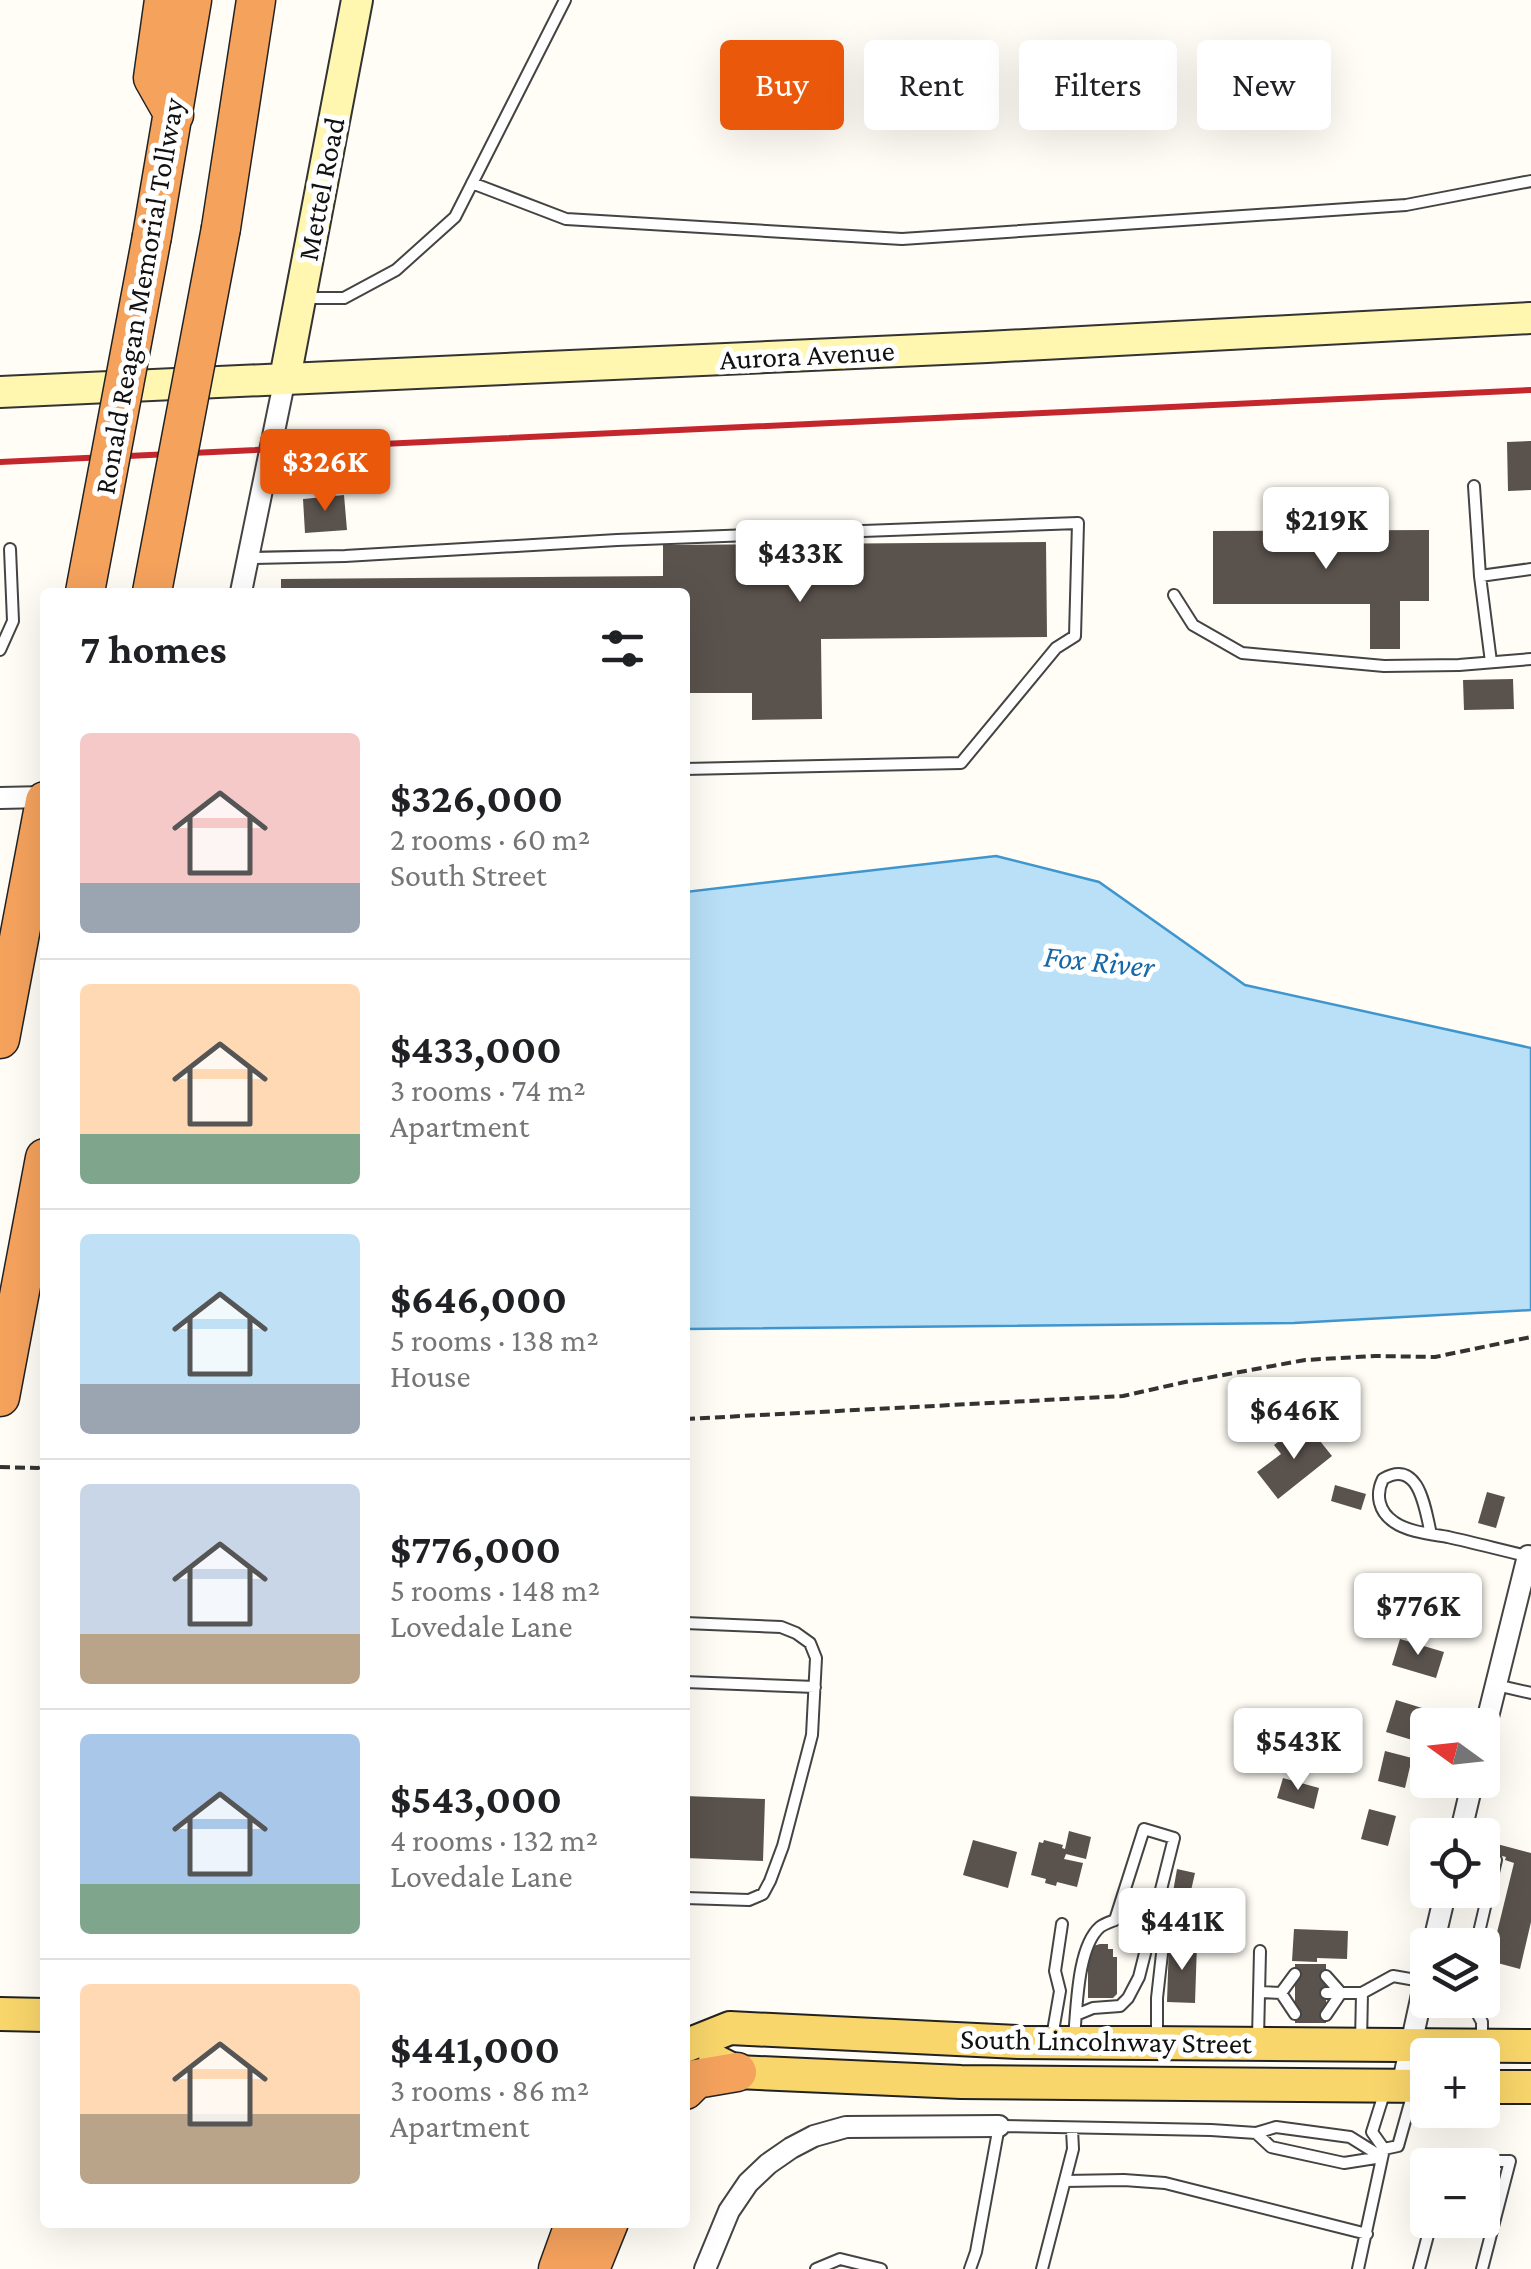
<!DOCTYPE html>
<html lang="en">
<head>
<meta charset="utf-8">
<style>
  body { margin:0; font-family:"Crimson Pro",serif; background:#f2f2f2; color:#202124; height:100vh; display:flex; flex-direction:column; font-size:38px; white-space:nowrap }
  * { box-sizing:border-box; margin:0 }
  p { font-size:32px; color:#757577 }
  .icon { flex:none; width:55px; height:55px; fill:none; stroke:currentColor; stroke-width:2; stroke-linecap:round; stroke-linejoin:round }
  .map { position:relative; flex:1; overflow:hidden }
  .details { position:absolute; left:40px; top:588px; width:650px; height:1640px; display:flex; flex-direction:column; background:#fff; border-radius:10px; box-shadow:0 10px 40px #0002 }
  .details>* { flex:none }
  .top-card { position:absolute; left:720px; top:40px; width:660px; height:90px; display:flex; gap:20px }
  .needle { width:65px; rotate:285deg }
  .buttons { position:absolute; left:1410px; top:1708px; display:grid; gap:20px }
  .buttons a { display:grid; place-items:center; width:90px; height:90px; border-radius:10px; background:#fff; box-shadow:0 10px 40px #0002; font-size:50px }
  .price { position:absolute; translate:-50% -85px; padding:0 22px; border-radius:10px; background:#fff; color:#222; font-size:32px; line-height:65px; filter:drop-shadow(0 2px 5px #0008) }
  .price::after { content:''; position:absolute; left:50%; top:60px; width:30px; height:22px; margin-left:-15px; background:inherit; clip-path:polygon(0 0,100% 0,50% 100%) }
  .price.selected { background:#ea580c; color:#fff }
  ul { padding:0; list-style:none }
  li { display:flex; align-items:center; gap:30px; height:250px; padding:0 40px }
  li+li { border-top:2px solid #e0e0e0 }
  li span { display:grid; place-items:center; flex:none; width:280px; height:200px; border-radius:10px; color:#555 }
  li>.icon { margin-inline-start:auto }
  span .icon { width:120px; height:120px; fill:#fffc; stroke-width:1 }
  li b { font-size:42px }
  h2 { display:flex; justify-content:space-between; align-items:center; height:120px; padding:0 40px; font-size:42px }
  .pill { padding:0 35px; border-radius:10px; background:#fff; box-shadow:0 10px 40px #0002; font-size:35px; line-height:90px }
  .pill.selected { background:#ea580c; color:#fff }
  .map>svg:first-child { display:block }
  .water { fill:#b9e0f7; stroke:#3f96cf; stroke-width:2.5 }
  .pier { fill:#fffdf5 }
  .building { fill:#5a524d }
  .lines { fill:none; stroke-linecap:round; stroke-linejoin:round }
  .lane-casing { stroke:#444; stroke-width:14 }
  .street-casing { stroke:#444; stroke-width:24 }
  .secondary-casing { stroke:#333; stroke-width:34 }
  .primary-casing { stroke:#222; stroke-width:36 }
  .highway-casing { stroke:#222; stroke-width:41 }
  .path { stroke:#333; stroke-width:4; stroke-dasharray:10 5; stroke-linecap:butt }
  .lane { stroke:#fff; stroke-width:10 }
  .street { stroke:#fff; stroke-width:20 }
  .secondary { stroke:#fff6b0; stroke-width:30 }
  .primary { stroke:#f9d66b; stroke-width:32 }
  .highway { stroke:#f5a25d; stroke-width:38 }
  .rail { stroke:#c4262e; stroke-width:6 }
  .highway-bridge-casing { stroke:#222; stroke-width:41; stroke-linecap:butt }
  .highway-bridge { stroke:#f5a25d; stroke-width:38 }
  .labels { text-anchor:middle; stroke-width:10; stroke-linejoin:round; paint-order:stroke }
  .street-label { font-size:30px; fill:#111; stroke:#fff }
  .water-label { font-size:32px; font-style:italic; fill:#1768a6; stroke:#fff }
</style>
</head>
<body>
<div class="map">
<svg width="1531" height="2269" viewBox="0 0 1531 2269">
  <rect width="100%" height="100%" fill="#fffdf5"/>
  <path class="water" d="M 996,856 L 1099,882 L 1245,985 L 1531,1048 L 1531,1310 L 1294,1323 L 685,1329 L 685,892 Z"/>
  <path class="pier" d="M 45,843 L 45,961 L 0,950 L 0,844 Z
    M 0,1097 L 45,1100 L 45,1328 L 0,1326 Z"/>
  <path class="building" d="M 1531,441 L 1531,490 L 1508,491 L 1507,442 Z
    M 344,495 L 347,530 L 305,533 L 303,499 Z
    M 1429,530 L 1429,601 L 1400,601 L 1400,649 L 1370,649 L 1370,604 L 1213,604 L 1213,531 Z
    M 1046,542 L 1047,637 L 821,639 L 822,719 L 752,720 L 752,693 L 685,693 L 685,592 L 281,592 L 281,579 L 663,576 L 663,545 Z
    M 1513,679 L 1514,709 L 1464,710 L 1463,680 Z
    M 1292,1431 L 1299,1441 L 1312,1431 L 1332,1456 L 1278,1499 L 1257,1472 L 1281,1454 L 1274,1445 Z
    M 1335,1485 L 1366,1494 L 1361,1510 L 1331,1501 Z
    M 1487,1492 L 1505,1497 L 1496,1528 L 1478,1523 Z
    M 1433,1578 L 1463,1585 L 1459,1602 L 1455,1602 L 1452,1616 L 1425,1609 Z
    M 1402,1583 L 1422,1588 L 1417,1608 L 1397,1603 Z
    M 1400,1639 L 1444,1652 L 1436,1678 L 1392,1665 Z
    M 1396,1700 L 1432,1711 L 1422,1743 L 1386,1732 Z
    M 1385,1751 L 1412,1758 L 1405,1788 L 1378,1781 Z
    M 1283,1778 L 1319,1788 L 1314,1809 L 1277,1798 Z
    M 685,1796 L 765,1799 L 763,1861 L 685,1858 Z
    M 1369,1809 L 1396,1816 L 1388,1846 L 1361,1839 Z
    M 1069,1831 L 1091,1837 L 1086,1859 L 1066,1854 L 1064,1859 L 1083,1863 L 1077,1887 L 1057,1882 L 1056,1886 L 1045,1883 L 1046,1879 L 1031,1875 L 1039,1842 L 1043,1843 L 1044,1840 L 1063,1845 L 1062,1848 L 1065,1849 Z
    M 973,1840 L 1017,1852 L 1008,1888 L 963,1875 Z
    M 1497,1844 L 1531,1853 L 1531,1922 L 1520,1969 L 1490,1961 L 1514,1863 L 1505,1860 L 1506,1857 L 1494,1854 Z
    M 1177,1869 L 1195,1873 L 1190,1895 L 1173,1892 Z
    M 1294,1929 L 1348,1931 L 1347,1959 L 1317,1958 L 1317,1962 L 1292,1961 Z
    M 1169,1942 L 1197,1943 L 1195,2003 L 1167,2002 Z
    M 1100,1944 L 1108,1944 L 1108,1949 L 1113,1949 L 1113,1957 L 1117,1957 L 1117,1994 L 1113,1998 L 1088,1998 L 1088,1949 L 1093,1949 L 1093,1946 Z
    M 1295,1964 L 1326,1964 L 1326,2023 L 1295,2023 Z"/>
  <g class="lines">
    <defs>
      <path id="lane" d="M 472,183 L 566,219 L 902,239 L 1406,205 L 1531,181
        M 302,298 L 344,298 L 396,270 L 455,217 L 565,0
        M 1474,486 L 1480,576 L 1531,569
        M 248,558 L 345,556 L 617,540 L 1078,523 L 1075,636 L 1056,648 L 961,763 L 685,769
        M 1480,576 L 1491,662
        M 1174,595 L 1193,625 L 1242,653 L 1384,666 L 1459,665 L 1531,659
        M 0,650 L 13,621 L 10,549
        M 1431,1534 C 1425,1510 1420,1458 1383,1479 C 1375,1495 1379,1512 1394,1522 C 1408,1532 1431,1534 1448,1537 C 1475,1543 1501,1550 1527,1556
        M 685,1623 L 781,1627 L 796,1633 L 810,1643 L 816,1658 L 812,1735 L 783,1846 L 770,1881 L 763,1894 L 749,1900 L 685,1898
        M 685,1682 L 815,1687
        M 1496,1685 L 1531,1693
        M 1476,1945 L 1496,1860
        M 1326,1976 L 1341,1993 L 1362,1993 L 1393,1976 L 1427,1982
        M 1259,1992 L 1281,1993 L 1295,1974
        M 1281,1993 L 1295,2014
        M 1326,1993 L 1341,1993
        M 1470,2000 L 1482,2022 L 1482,2041
        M 1326,2015 L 1341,1993
        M 1052,2037 L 1060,1991 L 1055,1971 L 1062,1924
        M 1074,2037 C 1077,2008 1077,1947 1100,1927 C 1104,1924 1110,1922 1115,1920 L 1144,1829 L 1174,1838 L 1139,1977 L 1128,1998 L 1120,2006 L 1093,2008 L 1076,2015
        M 1157,2037 L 1157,1998 L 1164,1936 L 1187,1912
        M 1258,2038 L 1260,1951
        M 1361,2042 L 1362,1993
        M 1256,2133 L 1271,2147 L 1344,2163 L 1382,2157
        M 1384,2149 L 1398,2146 L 1412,2096 L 1410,2094
        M 1447,2165 L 1448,2161 L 1510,2161 L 1482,2269
        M 1065,2181 L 1124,2180 L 1165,2183 L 1367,2234
        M 816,2269 L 840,2259 L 881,2269
        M 970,2269 L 976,2252 L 999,2126 L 1211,2130 L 1256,2133 L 1276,2127 L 1350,2137 L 1382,2157
        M 1042,2269 L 1073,2149 L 1072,2129
        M 1358,2269 L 1384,2149 L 1372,2132 L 1383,2097 L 1388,2093
        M 1419,2269 L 1432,2220"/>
      <path id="street" d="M 241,592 L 285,378
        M 0,798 L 45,797
        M 1482,1741 L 1528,1556 L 1531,1557
        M 1460,1835 L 1473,1780
        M 1433,1945 L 1446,1890
        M 1402,2086 L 1428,1967
        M 705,2269 L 729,2211 L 748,2183 L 768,2164 L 791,2148 L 814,2136 L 846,2127 L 999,2126"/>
      <path id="secondary" d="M 285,378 L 357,0
        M 0,392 L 987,347 L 1531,318"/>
      <path id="primary" d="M 0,2014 L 45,2015
        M 685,2046 L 730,2028 L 1018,2042 L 1531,2046
        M 715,2061 L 737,2072 L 961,2082 L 1428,2086
        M 1482,2087 L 1531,2087"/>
      <path id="highway" d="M 164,0 L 153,78 L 174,115
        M 221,228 L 256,0
        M 152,236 L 192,0
        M 0,1039 L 45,801
        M 0,1397 L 45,1158
        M 685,2090 L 696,2079 L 737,2072
        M 558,2269 L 575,2222
        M 590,2269 L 609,2222"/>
    </defs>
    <use href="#lane" class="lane-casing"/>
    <use href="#street" class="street-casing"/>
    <use href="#secondary" class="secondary-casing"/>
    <use href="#primary" class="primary-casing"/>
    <use href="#highway" class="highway-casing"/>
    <path class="path" d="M 685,1419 L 1123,1396 L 1185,1382 L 1305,1360 L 1375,1356 L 1435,1357 L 1531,1337
      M 0,1467 L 38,1468 L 45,1465"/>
    <use href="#lane" class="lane"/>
    <use href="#street" class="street"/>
    <use href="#secondary" class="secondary"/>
    <use href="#primary" class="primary"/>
    <use href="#highway" class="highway"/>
    <path class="rail" d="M 0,462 L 1531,390"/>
    <defs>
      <path id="highway-bridge" d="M 85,592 L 152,236
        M 152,592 L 221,228"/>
    </defs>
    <use href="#highway-bridge" class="highway-bridge-casing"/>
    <use href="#highway-bridge" class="highway-bridge"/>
  </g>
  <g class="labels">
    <g class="street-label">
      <text transform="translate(321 189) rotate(-79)" y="10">Mettel Road</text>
      <text transform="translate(139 296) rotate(-80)" y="10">Ronald Reagan Memorial Tollway</text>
      <text transform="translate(807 355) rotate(-3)" y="10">Aurora Avenue</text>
      <text transform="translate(1106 2041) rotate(1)" y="10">South Lincolnway Street</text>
    </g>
    <g class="water-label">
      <text transform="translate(1099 961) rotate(6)" y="11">Fox River</text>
    </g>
  </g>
</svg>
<div class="buttons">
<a><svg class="needle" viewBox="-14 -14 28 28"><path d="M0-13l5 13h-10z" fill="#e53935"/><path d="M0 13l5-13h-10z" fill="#757577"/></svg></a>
<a><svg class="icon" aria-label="locate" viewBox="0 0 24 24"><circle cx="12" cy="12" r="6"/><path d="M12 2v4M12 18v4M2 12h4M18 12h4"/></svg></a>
<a><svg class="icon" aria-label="layers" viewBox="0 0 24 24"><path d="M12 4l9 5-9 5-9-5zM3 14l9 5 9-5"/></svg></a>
<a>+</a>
<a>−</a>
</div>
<b class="price selected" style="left:325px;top:514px">$326K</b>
<b class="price" style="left:1326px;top:572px">$219K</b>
<b class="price" style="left:800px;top:605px">$433K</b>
<b class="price" style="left:1294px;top:1462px">$646K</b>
<b class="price" style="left:1418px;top:1658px">$776K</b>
<b class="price" style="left:1298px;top:1793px">$543K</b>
<b class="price" style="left:1182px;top:1973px">$441K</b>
<div class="top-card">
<a class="pill selected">Buy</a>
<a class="pill">Rent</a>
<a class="pill">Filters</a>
<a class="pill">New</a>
</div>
<section class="details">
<h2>7 homes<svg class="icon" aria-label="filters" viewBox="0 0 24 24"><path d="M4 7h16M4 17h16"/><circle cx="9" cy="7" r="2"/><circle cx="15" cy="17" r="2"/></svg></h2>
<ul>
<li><span style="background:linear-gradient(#f6c9c9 75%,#9aa5b1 0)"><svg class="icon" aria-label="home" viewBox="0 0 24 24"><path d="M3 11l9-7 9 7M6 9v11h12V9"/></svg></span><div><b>$326,000</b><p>2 rooms · 60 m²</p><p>South Street</p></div></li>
<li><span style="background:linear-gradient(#ffd9b3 75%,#7fa58c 0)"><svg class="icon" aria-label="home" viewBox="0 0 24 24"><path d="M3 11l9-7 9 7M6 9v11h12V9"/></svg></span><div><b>$433,000</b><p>3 rooms · 74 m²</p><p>Apartment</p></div></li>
<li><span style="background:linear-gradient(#bfe0f5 75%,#9aa5b1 0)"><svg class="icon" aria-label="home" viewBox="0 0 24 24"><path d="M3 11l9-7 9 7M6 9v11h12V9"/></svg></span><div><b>$646,000</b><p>5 rooms · 138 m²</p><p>House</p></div></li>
<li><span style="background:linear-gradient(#c9d6e8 75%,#b9a48a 0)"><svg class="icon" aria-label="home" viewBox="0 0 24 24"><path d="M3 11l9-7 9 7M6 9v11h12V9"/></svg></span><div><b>$776,000</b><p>5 rooms · 148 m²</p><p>Lovedale Lane</p></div></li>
<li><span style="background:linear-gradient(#a9c7e8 75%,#7fa58c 0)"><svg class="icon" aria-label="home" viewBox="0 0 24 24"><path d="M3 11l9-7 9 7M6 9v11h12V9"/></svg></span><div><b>$543,000</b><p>4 rooms · 132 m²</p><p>Lovedale Lane</p></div></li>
<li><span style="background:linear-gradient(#ffd9b3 65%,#b9a48a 0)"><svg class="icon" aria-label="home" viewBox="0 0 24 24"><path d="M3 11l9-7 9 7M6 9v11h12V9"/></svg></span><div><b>$441,000</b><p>3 rooms · 86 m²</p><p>Apartment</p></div></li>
</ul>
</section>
</div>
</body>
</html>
